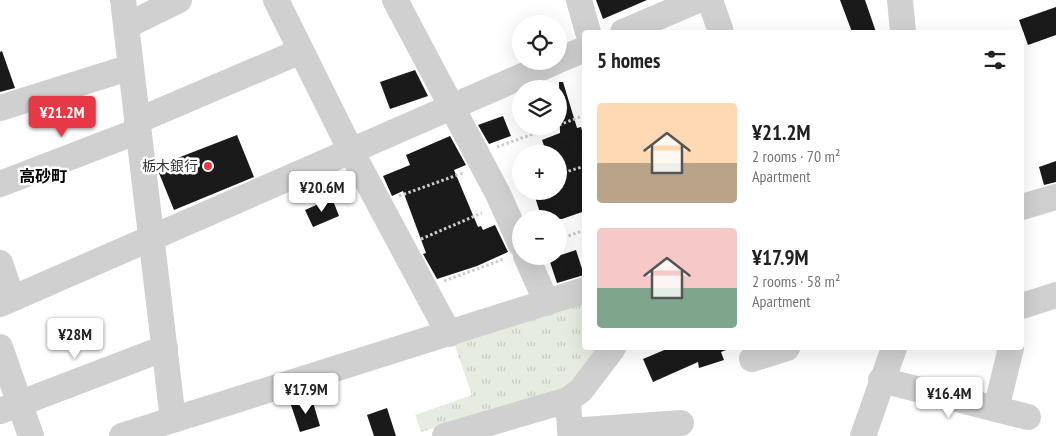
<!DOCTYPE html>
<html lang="en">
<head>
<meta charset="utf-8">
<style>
  body { margin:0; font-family:"PT Sans Narrow","Noto Sans JP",sans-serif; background:#f6f6f6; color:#202124; height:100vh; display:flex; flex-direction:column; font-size:19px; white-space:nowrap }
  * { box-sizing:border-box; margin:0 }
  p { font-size:16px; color:#757577 }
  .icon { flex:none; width:28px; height:28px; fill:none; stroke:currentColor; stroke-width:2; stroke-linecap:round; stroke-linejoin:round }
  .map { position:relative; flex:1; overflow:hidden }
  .details { position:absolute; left:582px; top:30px; width:442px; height:320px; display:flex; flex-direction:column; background:#fff; border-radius:5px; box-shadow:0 5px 20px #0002 }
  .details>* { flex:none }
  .controls { position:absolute; left:512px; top:15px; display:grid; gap:10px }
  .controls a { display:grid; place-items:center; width:55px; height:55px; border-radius:50%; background:#fff; box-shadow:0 5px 20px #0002; font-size:25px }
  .price { position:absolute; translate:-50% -42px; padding:0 11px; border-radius:5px; background:#fff; color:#222; font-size:16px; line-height:32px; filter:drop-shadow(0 1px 2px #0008) }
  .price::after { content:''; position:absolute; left:50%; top:30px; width:15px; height:11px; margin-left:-8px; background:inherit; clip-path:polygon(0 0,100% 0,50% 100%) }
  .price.current { background:#e63946; color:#fff }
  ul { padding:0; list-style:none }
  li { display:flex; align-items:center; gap:15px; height:125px; padding:0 15px }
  li span { display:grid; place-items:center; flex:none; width:140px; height:100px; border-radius:5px; color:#555 }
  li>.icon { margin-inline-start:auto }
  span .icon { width:60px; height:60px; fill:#fffc; stroke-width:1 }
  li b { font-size:21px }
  h2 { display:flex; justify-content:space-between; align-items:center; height:60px; padding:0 15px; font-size:21px }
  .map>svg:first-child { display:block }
  .park { fill:url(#park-tufts) }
  .building { fill:#1a1a1a }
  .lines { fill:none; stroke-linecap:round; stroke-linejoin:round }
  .path { stroke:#cdcdcd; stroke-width:3; stroke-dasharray:2.5 2.5; stroke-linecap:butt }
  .minor { stroke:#d0d0d0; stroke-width:26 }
  .poi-dot { fill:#e63946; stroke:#fff; stroke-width:2 }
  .labels { text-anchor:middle; stroke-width:5; stroke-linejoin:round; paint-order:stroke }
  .poi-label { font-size:14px; fill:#333; stroke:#fff; text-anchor:end }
  .quarter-label { font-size:16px; font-weight:bold; fill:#000; stroke:#fff }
</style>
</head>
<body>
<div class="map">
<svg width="1056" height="436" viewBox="0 0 1056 436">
  <defs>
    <pattern id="park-tufts" width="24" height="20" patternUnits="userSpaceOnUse" patternTransform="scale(1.25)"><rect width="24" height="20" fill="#e6ecdf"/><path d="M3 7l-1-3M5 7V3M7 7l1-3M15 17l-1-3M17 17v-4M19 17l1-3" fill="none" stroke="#c6cbc0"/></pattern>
  </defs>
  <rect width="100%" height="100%" fill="#fff"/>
  <path class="park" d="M 585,301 L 585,348 L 607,348 L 566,388 L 421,432 L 415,415 L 472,395 L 454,343 Z"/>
  <path class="building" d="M 596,0 L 647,0 L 603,19 Z
    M 840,0 L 865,0 L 876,32 L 852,32 Z
    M 1056,7 L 1056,35 L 1028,45 L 1019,20 Z
    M 2,51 L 15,88 L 0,92 L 0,52 Z
    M 415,70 L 428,96 L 390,109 L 380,82 Z
    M 559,82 L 563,82 L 577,128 L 581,127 L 585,141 L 585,211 L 562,219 L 542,219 L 535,197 L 559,191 L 559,154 L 547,154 L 542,140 L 560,133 Z
    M 503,116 L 511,136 L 489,144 L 478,125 Z
    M 237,135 L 254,177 L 174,210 L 159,173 L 175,159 Z
    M 450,136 L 466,165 L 454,170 L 478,227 L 481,226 L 483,230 L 495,225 L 508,252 L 477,266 L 437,279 L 423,254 L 426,253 L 403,191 L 392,196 L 383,176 L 410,165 L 406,155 Z
    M 1056,161 L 1056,182 L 1044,185 L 1039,167 Z
    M 332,198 L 339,216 L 313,227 L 305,210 Z
    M 576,250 L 584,275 L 557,283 L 549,259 Z
    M 669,348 L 731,348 L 721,352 L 724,360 L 699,368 L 698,362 L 653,382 L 643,359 Z
    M 312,399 L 320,426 L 300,432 L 291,405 Z
    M 387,408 L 396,436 L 374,436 L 367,415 Z"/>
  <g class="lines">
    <path class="path" d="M 559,125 L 585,115
      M 497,147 L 555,126
      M 559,174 L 585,166
      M 399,196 L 463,173
      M 421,239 L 482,213
      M 559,239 L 585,230
      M 444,281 L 504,259"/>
    <path class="minor" d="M 123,0 L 173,420
      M 276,0 L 351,151 L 449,334
      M 395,0 L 498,194 L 521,245
      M 579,0 L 588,32
      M 710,0 L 721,32
      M 900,0 L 903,32
      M 126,26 L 179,0
      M 623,32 L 698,0
      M 559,60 L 585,49
      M 0,108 L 131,67
      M 137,121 L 301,51
      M 0,184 L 138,131
      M 1022,207 L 1056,197
      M 526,256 L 547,303
      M 0,263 L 12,298
      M 0,304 L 557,61
      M 1022,306 L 1056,295
      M 0,347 L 31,436
      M 752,359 L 787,348
      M 881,380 L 1028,417
      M 568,400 L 570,431 L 681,423
      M 996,409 L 1011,348
      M 0,411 L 165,348
      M 122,436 L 585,290
      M 445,436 L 568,400 L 581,390 L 613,348
      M 863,436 L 894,348"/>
  </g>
  <circle class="poi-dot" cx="208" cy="166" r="5"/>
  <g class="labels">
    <g class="poi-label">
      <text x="198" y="171">栃木銀行</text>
    </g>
    <g class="quarter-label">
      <text x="43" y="182">高砂町</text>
    </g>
  </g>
</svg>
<div class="controls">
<a><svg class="icon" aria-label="locate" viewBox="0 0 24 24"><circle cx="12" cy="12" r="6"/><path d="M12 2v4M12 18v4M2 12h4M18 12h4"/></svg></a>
<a><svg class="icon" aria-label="layers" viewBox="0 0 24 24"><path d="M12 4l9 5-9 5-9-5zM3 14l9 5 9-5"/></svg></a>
<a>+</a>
<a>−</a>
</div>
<b class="price current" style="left:62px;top:138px">¥21.2M</b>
<b class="price" style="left:322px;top:213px">¥20.6M</b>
<b class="price" style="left:75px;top:360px">¥28M</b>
<b class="price" style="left:306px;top:415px">¥17.9M</b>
<b class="price" style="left:949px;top:419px">¥16.4M</b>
<section class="details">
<h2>5 homes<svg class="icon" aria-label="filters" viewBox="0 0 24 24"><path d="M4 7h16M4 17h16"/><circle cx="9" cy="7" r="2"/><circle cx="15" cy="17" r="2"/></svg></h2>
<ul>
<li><span style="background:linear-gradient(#ffd9b3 60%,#b9a48a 0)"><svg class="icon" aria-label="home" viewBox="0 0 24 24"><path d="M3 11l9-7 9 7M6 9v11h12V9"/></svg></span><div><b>¥21.2M</b><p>2 rooms · 70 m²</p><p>Apartment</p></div></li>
<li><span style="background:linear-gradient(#f6c9c9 60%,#7fa58c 0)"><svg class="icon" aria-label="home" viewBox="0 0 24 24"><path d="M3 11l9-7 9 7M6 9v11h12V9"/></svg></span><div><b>¥17.9M</b><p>2 rooms · 58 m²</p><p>Apartment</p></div></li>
</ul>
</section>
</div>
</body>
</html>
